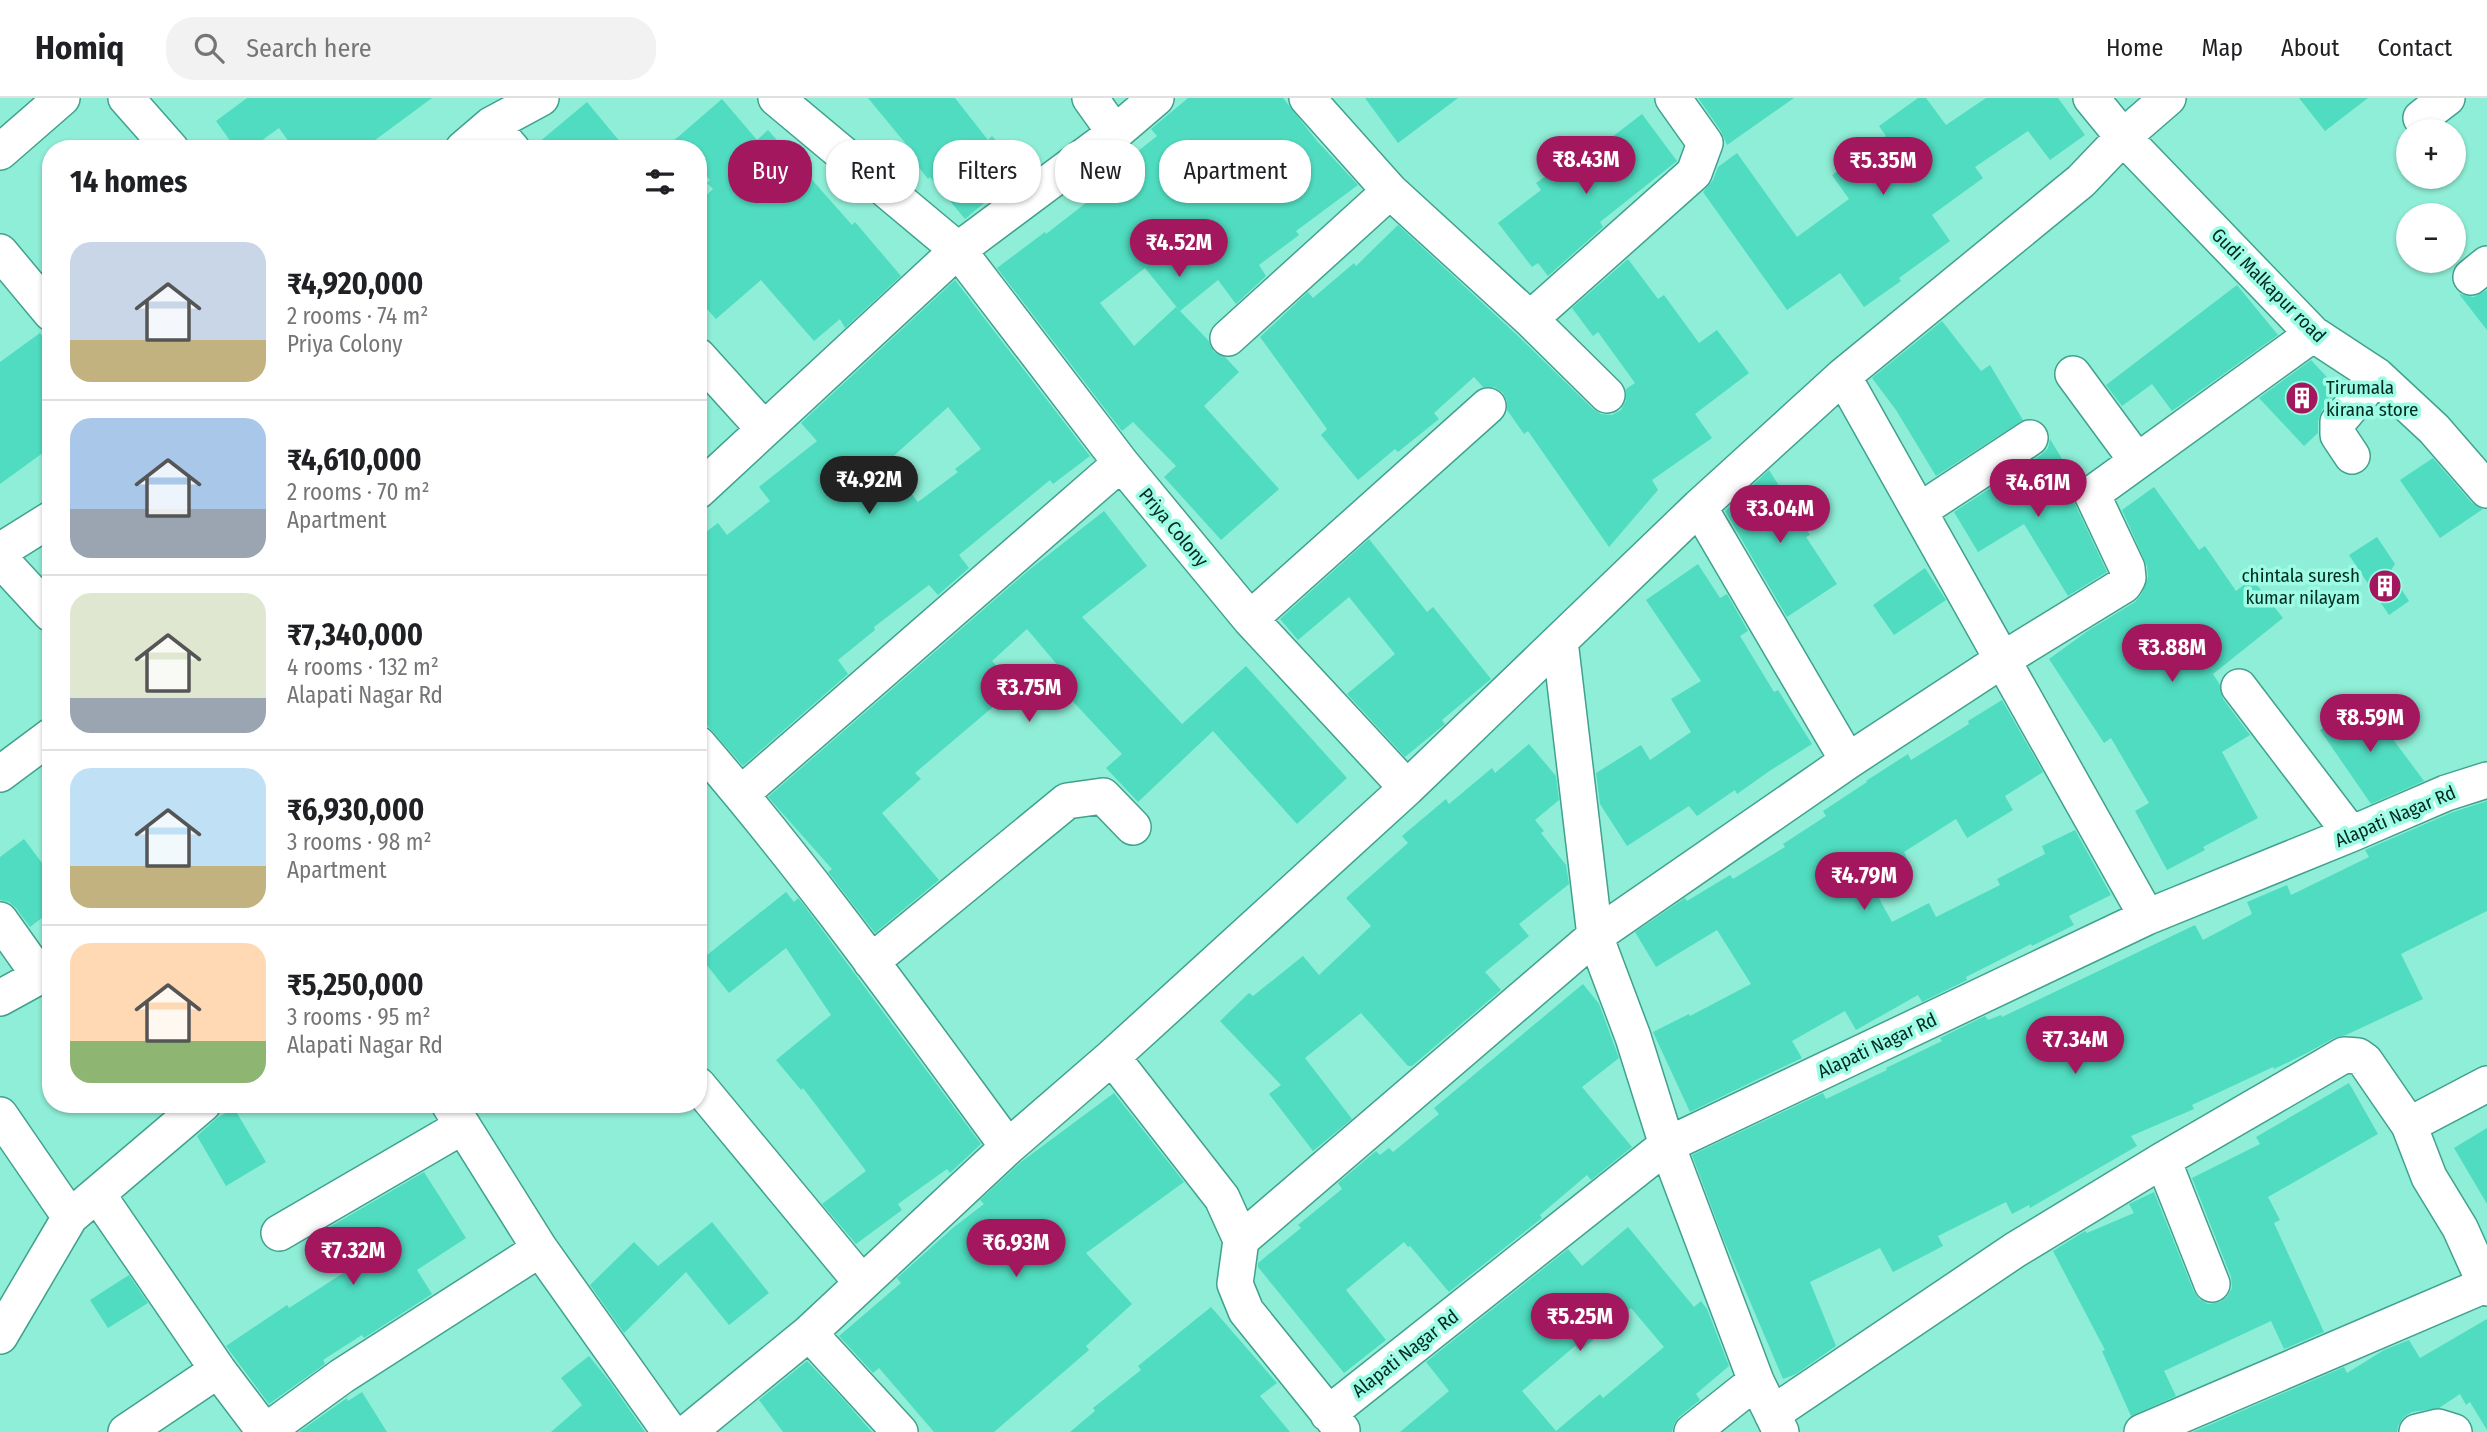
<!DOCTYPE html>
<html lang="en">
<head>
<meta charset="utf-8">
<style>
  body { margin:0; font-family:"Fira Sans Condensed",sans-serif; background:#f2f2f2; color:#202124; height:100vh; display:flex; flex-direction:column; font-size:26px; white-space:nowrap }
  * { box-sizing:border-box; margin:0 }
  p { font-size:23px; color:#757577 }
  .icon { flex:none; width:38px; height:38px; fill:none; stroke:currentColor; stroke-width:2; stroke-linecap:round; stroke-linejoin:round }
  .map { position:relative; flex:1; overflow:hidden }
  .panel { position:absolute; left:42px; top:42px; width:665px; height:973px; display:flex; flex-direction:column; background:#fff; border-radius:28px; box-shadow:0 2px 5px #0004 }
  .panel>* { flex:none }
  .hud { position:absolute; left:728px; top:42px; width:665px; height:63px; display:flex; gap:14px }
  .tools { position:absolute; left:2396px; top:21px; display:grid; gap:14px }
  .tools a { display:grid; place-items:center; width:70px; height:70px; border-radius:50%; background:#fff; box-shadow:0 2px 5px #0004; font-size:35px }
  .price { position:absolute; translate:-50% -60px; padding:0 16px; border-radius:24px; background:#a3175e; color:#fff; font-size:23px; line-height:46px; filter:drop-shadow(0 2px 4px #0008) }
  .price::after { content:''; position:absolute; left:50%; top:42px; width:21px; height:16px; margin-left:-10px; background:inherit; clip-path:polygon(0 0,100% 0,50% 100%) }
  .price.current { background:#222; color:#fff }
  ul { padding:0; list-style:none }
  li { display:flex; align-items:center; gap:21px; height:175px; padding:0 28px }
  li+li { border-top:2px solid #e0e0e0 }
  li span { display:grid; place-items:center; flex:none; width:196px; height:140px; border-radius:21px; color:#555 }
  li>.icon { margin-inline-start:auto }
  span .icon { width:84px; height:84px; fill:#fffc; stroke-width:1 }
  li b { font-size:30px }
  h2 { display:flex; justify-content:space-between; align-items:center; height:84px; padding:0 28px; font-size:30px }
  .tag { padding:0 24px; border-radius:28px; background:#fff; box-shadow:0 2px 5px #0004; font-size:24px; line-height:63px }
  .tag.current { background:#a3175e; color:#fff }
  header { display:flex; align-items:center; gap:42px; box-sizing:border-box; height:98px; padding:0 35px; background:#fff; border-bottom:2px solid #e0e0e0 }
  header strong { font-size:33px }
  nav { display:flex; gap:38px; margin-inline-start:auto; font-size:24px }
  .search { width:490px; height:63px; background:#f2f2f2; display:flex; align-items:center; gap:18px; box-sizing:border-box; padding:0 24px; border-radius:28px; color:#757577; font-size:26px }
  .map>svg:first-child { display:block }
  .building { fill:#50dcc0; fill-rule:evenodd }
  .lines { fill:none; stroke-linecap:round; stroke-linejoin:round }
  .minor-casing { stroke:#40a28e; stroke-width:38 }
  .minor { stroke:#fff; stroke-width:35 }
  .labels { text-anchor:middle; stroke-width:7; stroke-linejoin:round; paint-order:stroke }
  .street-label { font-size:19px; fill:#002b23; stroke:#9cfce4 }
  .poi-label { font-size:19px; fill:#002b23; stroke:#9cfce4; text-anchor:start }
</style>
</head>
<body>
<header>
<strong>Homiq</strong>
<div class="search"><svg class="icon" aria-label="search" viewBox="0 0 24 24"><circle cx="10" cy="10" r="6"/><path d="M15 15l6 6"/></svg>Search here</div>
<nav><a>Home</a><a>Map</a><a>About</a><a>Contact</a></nav>
</header>
<div class="map">
<svg width="2487" height="1334" viewBox="0 0 2487 1334">
  <rect width="100%" height="100%" fill="#8feed7"/>
  <path class="building" d="M 247,0 L 432,0 L 363,51 L 294,51 L 279,30 L 250,51 L 236,51 L 216,23 Z
    M 868,0 L 955,0 L 988,42 L 992,38 L 1022,73 L 965,121 L 930,79 L 928,81 L 903,49 L 906,46 Z
    M 1188,0 L 1283,0 L 1317,43 L 1358,87 L 1296,133 L 1299,137 L 1259,167 L 1266,178 L 1236,206 L 1218,182 L 1180,213 L 1208,242 L 1214,254 L 1225,259 L 1239,274 L 1204,308 L 1279,391 L 1221,442 L 1164,379 L 1176,368 L 1133,324 L 1122,333 L 997,170 L 1045,134 L 1046,136 L 1118,80 L 1113,73 L 1157,38 L 1151,31 ZM 1145,170 L 1179,212 L 1176,209 L 1134,248 L 1100,205 Z
    M 1365,0 L 1458,0 L 1398,45 Z
    M 1698,0 L 1794,0 L 1727,47 L 1721,33 Z
    M 1918,0 L 1926,0 L 1946,27 L 1986,0 L 2058,0 L 2085,37 L 2050,62 L 2028,33 L 1975,69 L 1983,80 L 1932,117 L 1950,143 L 1899,180 L 1901,183 L 1864,209 L 1840,175 L 1787,212 L 1703,94 L 1713,82 L 1718,69 L 1737,55 L 1797,139 L 1849,101 L 1832,77 L 1886,38 L 1879,28 Z
    M 2299,0 L 2368,0 L 2325,33 Z
    M 722,1 L 757,42 L 768,32 L 852,127 L 855,124 L 901,178 L 845,230 L 840,221 L 814,243 L 761,182 L 716,221 L 698,201 L 698,105 L 713,91 L 707,85 L 710,82 L 698,69 L 698,51 L 664,51 Z
    M 587,4 L 626,51 L 532,51 L 532,50 Z
    M 1642,16 L 1677,63 L 1600,124 L 1603,129 L 1548,178 L 1538,165 L 1532,169 L 1498,125 L 1541,92 L 1536,85 L 1560,68 L 1565,75 Z
    M 1398,127 L 1516,236 L 1593,311 L 1601,316 L 1612,317 L 1621,312 L 1626,303 L 1626,291 L 1635,285 L 1598,234 L 1593,238 L 1572,210 L 1628,161 L 1658,201 L 1664,197 L 1699,245 L 1717,232 L 1749,275 L 1695,316 L 1712,340 L 1652,382 L 1658,392 L 1609,449 L 1528,333 L 1524,336 L 1507,312 L 1507,303 L 1503,295 L 1494,289 L 1483,289 L 1474,279 L 1434,315 L 1439,321 L 1398,354 L 1395,351 L 1358,382 L 1321,337 L 1327,331 L 1260,239 L 1308,194 L 1313,200 L 1354,165 L 1356,168 Z
    M 955,182 L 1090,358 L 1053,386 L 1050,382 L 959,457 L 969,470 L 938,497 L 929,487 L 874,529 L 875,532 L 838,562 L 848,576 L 743,668 L 698,617 L 698,440 L 718,425 L 727,437 L 770,403 L 759,389 L 817,343 L 801,325 ZM 948,309 L 981,351 L 955,371 L 958,374 L 918,404 L 887,364 Z
    M 2237,187 L 2278,237 L 2172,313 L 2152,286 L 2122,308 L 2106,287 Z
    M 2487,192 L 2487,232 L 2459,196 L 2474,199 Z
    M 1942,223 L 1981,273 L 1990,267 L 2023,322 L 1936,378 L 1896,312 L 1872,280 Z
    M 40,235 L 51,250 L 51,349 L 0,386 L 0,264 Z
    M 2311,262 L 2339,292 L 2322,312 L 2318,323 L 2318,335 L 2304,348 L 2259,300 Z
    M 2050,341 L 2076,384 L 2072,395 L 2074,404 L 2107,474 L 2068,498 L 2024,426 L 1978,454 L 1954,414 L 2041,357 L 2048,350 Z
    M 2433,360 L 2472,405 L 2483,411 L 2440,440 L 2400,382 Z
    M 1769,372 L 1810,437 L 1806,439 L 1837,486 L 1787,519 L 1725,413 Z
    M 2154,389 L 2199,452 L 2205,448 L 2236,493 L 2252,481 L 2283,520 L 2213,576 L 2220,587 L 2223,601 L 2250,637 L 2222,654 L 2258,720 L 2203,749 L 2205,752 L 2167,772 L 2135,713 L 2149,705 L 2111,640 L 2104,645 L 2049,561 L 2089,532 L 2135,504 L 2141,497 L 2148,479 L 2147,468 L 2122,412 Z
    M 1104,413 L 1147,468 L 1082,519 L 1182,626 L 1246,568 L 1347,680 L 1297,726 L 1213,633 L 1138,704 L 1106,670 L 1122,656 L 1050,579 L 1060,570 L 1027,531 L 992,563 L 1020,593 L 998,613 L 994,608 L 915,675 L 921,681 L 882,715 L 939,782 L 875,835 L 828,774 L 832,771 L 768,699 L 1029,472 Z
    M 2377,439 L 2395,466 L 2390,474 L 2409,503 L 2389,517 L 2349,457 Z
    M 1369,441 L 1427,514 L 1433,509 L 1491,581 L 1442,622 L 1445,626 L 1405,659 L 1347,596 L 1395,556 L 1349,499 L 1298,542 L 1280,521 Z
    M 1698,466 L 1720,500 L 1727,496 L 1748,533 L 1740,538 L 1774,594 L 1778,592 L 1812,646 L 1768,674 L 1737,696 L 1735,692 L 1697,718 L 1689,708 L 1627,748 L 1600,706 L 1596,675 L 1641,647 L 1650,662 L 1691,634 L 1671,601 L 1701,583 L 1646,502 Z
    M 1925,470 L 1946,502 L 1894,537 L 1873,507 Z
    M 2363,601 L 2424,683 L 2371,706 L 2320,632 Z
    M 2002,602 L 2043,674 L 2005,698 L 2013,712 L 1967,740 L 1956,721 L 1904,754 L 1913,773 L 1876,795 L 1892,824 L 1929,805 L 1936,819 L 2000,787 L 1997,781 L 2045,756 L 2042,748 L 2075,732 L 2111,797 L 2069,818 L 2074,827 L 2032,848 L 2031,846 L 1966,879 L 1967,882 L 1922,904 L 1918,897 L 1856,932 L 1845,913 L 1792,943 L 1802,960 L 1690,1014 L 1653,934 L 1689,916 L 1690,918 L 1751,886 L 1717,832 L 1656,869 L 1635,834 L 1685,800 L 1687,803 L 1730,777 L 1733,781 L 1785,749 L 1783,746 L 1826,718 L 1823,713 L 1867,684 L 1866,683 L 1908,656 L 1911,662 L 1969,626 L 1968,623 Z
    M 1529,646 L 1556,678 L 1559,702 L 1535,722 L 1544,733 L 1541,735 L 1566,767 L 1569,786 L 1519,826 L 1529,838 L 1485,874 L 1501,892 L 1412,968 L 1408,968 L 1361,915 L 1305,960 L 1352,1021 L 1313,1053 L 1269,996 L 1281,987 L 1220,923 L 1249,895 L 1253,898 L 1303,858 L 1319,877 L 1371,828 L 1346,800 L 1408,745 L 1402,738 L 1446,701 L 1449,706 L 1492,670 L 1495,675 Z
    M 2487,703 L 2487,813 L 2401,856 L 2423,901 L 2346,937 L 2334,940 L 2305,956 L 2274,971 L 2273,969 L 2192,1007 L 2194,1011 L 2131,1038 L 2137,1048 L 2030,1110 L 2029,1107 L 2012,1116 L 2006,1104 L 1938,1138 L 1943,1148 L 1893,1174 L 1880,1150 L 1810,1184 L 1836,1248 L 1796,1276 L 1783,1281 L 1723,1140 L 1692,1057 L 1823,995 L 1826,1001 L 1887,972 L 1886,970 L 1942,943 L 1940,940 L 1985,918 L 1988,922 L 2001,917 L 2002,919 L 2195,827 L 2203,842 L 2252,816 L 2247,804 L 2287,787 L 2291,797 L 2369,759 L 2365,752 L 2453,714 Z
    M 24,741 L 51,777 L 51,813 L 30,829 L 16,810 L 9,804 L 0,802 L 0,759 Z
    M 786,794 L 794,804 L 798,800 L 803,806 L 981,1046 L 950,1075 L 947,1071 L 898,1106 L 902,1112 L 856,1146 L 822,1106 L 866,1073 L 803,990 L 801,992 L 776,962 L 831,917 L 786,850 L 729,895 L 702,861 Z
    M 1583,886 L 1599,906 L 1619,960 L 1582,989 L 1632,1049 L 1591,1082 L 1587,1077 L 1540,1117 L 1542,1120 L 1449,1194 L 1410,1148 L 1408,1149 L 1404,1144 L 1346,1192 L 1386,1242 L 1344,1275 L 1258,1169 L 1258,1165 L 1301,1130 L 1298,1127 L 1342,1091 L 1338,1085 L 1376,1053 L 1380,1057 L 1389,1050 L 1393,1054 L 1439,1016 L 1434,1010 Z
    M 2349,985 L 2378,1036 L 2268,1099 L 2280,1122 L 2274,1125 L 2324,1234 L 2284,1251 L 2271,1223 L 2164,1273 L 2176,1298 L 2131,1318 L 2102,1253 L 2105,1252 L 2053,1153 L 2085,1133 L 2087,1135 L 2134,1115 L 2129,1106 L 2154,1094 L 2194,1194 L 2199,1201 L 2208,1206 L 2220,1204 L 2227,1199 L 2232,1190 L 2231,1179 L 2192,1080 L 2260,1046 L 2256,1039 Z
    M 1114,995 L 1184,1084 L 1086,1155 L 1132,1206 L 1086,1248 L 1089,1252 L 994,1334 L 934,1334 L 879,1270 L 873,1275 L 839,1238 L 901,1185 L 897,1180 L 954,1129 L 984,1106 L 980,1102 L 1021,1064 Z
    M 234,1010 L 266,1064 L 226,1088 L 197,1038 L 217,1020 Z
    M 2487,1030 L 2487,1106 L 2454,1050 Z
    M 424,1074 L 466,1140 L 417,1172 L 432,1196 L 364,1240 L 362,1237 L 323,1262 L 325,1266 L 269,1306 L 226,1248 L 287,1207 L 289,1210 L 348,1172 L 323,1133 Z
    M 712,1124 L 769,1195 L 729,1227 L 686,1174 L 624,1235 L 590,1187 L 634,1144 L 658,1168 Z
    M 1628,1129 L 1694,1209 L 1701,1203 L 1707,1211 L 1729,1268 L 1696,1296 L 1700,1302 L 1679,1319 L 1674,1326 L 1672,1334 L 1400,1334 L 1449,1293 L 1426,1264 L 1568,1151 L 1582,1168 ZM 1631,1210 L 1664,1249 L 1603,1300 L 1600,1296 L 1556,1333 L 1522,1293 L 1575,1248 L 1580,1253 Z
    M 129,1177 L 148,1205 L 108,1230 L 90,1202 Z
    M 1211,1209 L 1277,1285 L 1260,1298 L 1290,1334 L 1070,1334 L 1095,1313 L 1093,1310 L 1141,1272 L 1138,1268 Z
    M 2487,1221 L 2487,1332 L 2470,1304 L 2466,1307 L 2460,1296 L 2439,1310 L 2412,1314 L 2404,1319 L 2398,1328 L 2397,1334 L 2193,1334 L 2344,1269 L 2347,1275 L 2384,1252 L 2409,1242 L 2420,1260 Z
    M 589,1258 L 610,1284 L 645,1334 L 551,1334 L 582,1307 L 561,1280 Z
    M 807,1263 L 843,1301 L 872,1334 L 783,1334 L 759,1302 Z
    M 362,1294 L 387,1334 L 299,1334 L 347,1300 L 348,1303 Z"/>
  <g class="lines">
    <defs>
      <path id="minor" d="M 126,0 L 171,51
        M 776,0 L 958,152 L 1121,365 L 1250,521 L 1407,690
        M 1090,0 L 1115,35
        M 1307,0 L 1390,93 L 1530,221 L 1607,297
        M 2091,0 L 2123,39 L 2313,236 L 2377,278 L 2434,331 L 2487,392
        M 2421,20 L 2447,0
        M 491,27 L 512,51
        M 463,51 L 491,27 L 541,0
        M 0,54 L 62,0
        M 0,154 L 51,215
        M 2471,179 L 2487,166
        M 1530,221 L 1694,75 L 1705,45 L 1673,0
        M 1228,240 L 1390,93
        M 698,258 L 764,331
        M 2073,276 L 2137,363
        M 1843,278 L 2147,819
        M 2352,358 L 2338,337 L 2338,324 L 2377,278
        M 698,393 L 958,152 L 1115,35 L 1156,0
        M 1699,409 L 1848,663
        M 1919,413 L 2030,340
        M 0,453 L 51,421
        M 0,461 L 51,516
        M 1250,521 L 1488,308
        M 1560,543 L 1595,838 L 1633,939 L 1667,1047 L 1756,1283 L 1781,1334
        M 2239,589 L 2351,736
        M 698,646 C 809,774 908,913 1008,1049
        M 0,676 L 51,638
        M 741,696 L 1121,365
        M 0,822 L 39,877
        M 871,864 L 1067,703 L 1103,698 L 1133,729
        M 0,900 L 51,872
        M 1112,959 L 1222,1100 L 1241,1142 L 1235,1186 L 1246,1213 L 1342,1332
        M 698,987 L 862,1185
        M 449,1006 L 540,1151 L 670,1334
        M 0,1017 L 70,1119
        M 2409,1027 L 2487,986
        M 2163,1062 L 2212,1186
        M 98,1097 L 218,1272
        M 279,1135 L 463,1028
        M 1241,1142 L 1595,838 L 1848,663 L 2002,562 L 2124,487 L 2128,480 L 2127,470 L 2092,396 L 2313,236
        M 809,1235 L 900,1334
        M 0,1238 L 70,1119 L 203,1006
        M 1328,1316 L 1667,1047 L 2147,819 L 2351,736 L 2446,695 L 2487,682
        M 1772,1316 L 2015,1152 L 2163,1062 L 2344,957 L 2358,958 L 2365,963 L 2409,1027 L 2429,1079 L 2460,1130 L 2487,1190
        M 126,1334 L 218,1272 L 265,1334 L 342,1278 L 540,1151
        M 688,1334 L 809,1235 L 1008,1049 L 1112,959 L 1407,690 L 1699,409 L 1843,278 L 2081,83 L 2123,39 L 2168,0
        M 1692,1334 L 1756,1283
        M 2142,1334 L 2485,1187
        M 2417,1334 L 2438,1329 L 2454,1334"/>
    </defs>
    <use href="#minor" class="minor-casing"/>
    <use href="#minor" class="minor"/>
  </g>
  <defs>
    <symbol id="building-disc" viewBox="-11 -11 22 22"><circle r="9.5" fill="#a3175e" stroke="#9cfce4"/><path d="M-4-6H4V6H1V3H-1V6H-4ZM-2.5-4.3h1.7v1.8h-1.7ZM.8-4.3h1.7v1.8H.8ZM-2.5-1h1.7V.8h-1.7ZM.8-1h1.7V.8H.8Z" fill="#fff"/></symbol>
  </defs>
  <g fill-rule="evenodd">
    <use href="#building-disc" x="2283" y="281" width="38" height="38"/>
    <use href="#building-disc" x="2366" y="469" width="38" height="38"/>
  </g>
  <g class="labels">
    <g class="street-label">
      <text transform="translate(2269 187) rotate(45)" y="7">Gudi Malkapur road</text>
      <text transform="translate(1174 429) rotate(50)" y="7">Priya Colony</text>
      <text transform="translate(2395 718) rotate(-23)" y="7">Alapati Nagar Rd</text>
      <text transform="translate(1877 947) rotate(-25)" y="7">Alapati Nagar Rd</text>
      <text transform="translate(1405 1255) rotate(-38)" y="7">Alapati Nagar Rd</text>
    </g>
    <g class="poi-label">
      <text x="2326" y="296">Tirumala<tspan x="2326" dy="22">kirana store</tspan></text>
      <text x="2360" y="484" text-anchor="end">chintala suresh<tspan x="2360" dy="22">kumar nilayam</tspan></text>
    </g>
  </g>
</svg>
<div class="tools">
<a>+</a>
<a>−</a>
</div>
<b class="price" style="left:1586px;top:98px">₹8.43M</b>
<b class="price" style="left:1883px;top:99px">₹5.35M</b>
<b class="price" style="left:1179px;top:181px">₹4.52M</b>
<b class="price current" style="left:869px;top:418px">₹4.92M</b>
<b class="price" style="left:2038px;top:421px">₹4.61M</b>
<b class="price" style="left:1780px;top:447px">₹3.04M</b>
<b class="price" style="left:2172px;top:586px">₹3.88M</b>
<b class="price" style="left:1029px;top:626px">₹3.75M</b>
<b class="price" style="left:2370px;top:656px">₹8.59M</b>
<b class="price" style="left:1864px;top:814px">₹4.79M</b>
<b class="price" style="left:2075px;top:978px">₹7.34M</b>
<b class="price" style="left:1016px;top:1181px">₹6.93M</b>
<b class="price" style="left:353px;top:1189px">₹7.32M</b>
<b class="price" style="left:1580px;top:1255px">₹5.25M</b>
<div class="hud">
<a class="tag current">Buy</a>
<a class="tag">Rent</a>
<a class="tag">Filters</a>
<a class="tag">New</a>
<a class="tag">Apartment</a>
</div>
<section class="panel">
<h2>14 homes<svg class="icon" aria-label="filters" viewBox="0 0 24 24"><path d="M4 7h16M4 17h16"/><circle cx="9" cy="7" r="2"/><circle cx="15" cy="17" r="2"/></svg></h2>
<ul>
<li><span style="background:linear-gradient(#c9d6e8 70%,#c2b280 0)"><svg class="icon" aria-label="home" viewBox="0 0 24 24"><path d="M3 11l9-7 9 7M6 9v11h12V9"/></svg></span><div><b>₹4,920,000</b><p>2 rooms · 74 m²</p><p>Priya Colony</p></div></li>
<li><span style="background:linear-gradient(#a9c7e8 65%,#9aa5b1 0)"><svg class="icon" aria-label="home" viewBox="0 0 24 24"><path d="M3 11l9-7 9 7M6 9v11h12V9"/></svg></span><div><b>₹4,610,000</b><p>2 rooms · 70 m²</p><p>Apartment</p></div></li>
<li><span style="background:linear-gradient(#dfe7d0 75%,#9aa5b1 0)"><svg class="icon" aria-label="home" viewBox="0 0 24 24"><path d="M3 11l9-7 9 7M6 9v11h12V9"/></svg></span><div><b>₹7,340,000</b><p>4 rooms · 132 m²</p><p>Alapati Nagar Rd</p></div></li>
<li><span style="background:linear-gradient(#bfe0f5 70%,#c2b280 0)"><svg class="icon" aria-label="home" viewBox="0 0 24 24"><path d="M3 11l9-7 9 7M6 9v11h12V9"/></svg></span><div><b>₹6,930,000</b><p>3 rooms · 98 m²</p><p>Apartment</p></div></li>
<li><span style="background:linear-gradient(#ffd9b3 70%,#8fb573 0)"><svg class="icon" aria-label="home" viewBox="0 0 24 24"><path d="M3 11l9-7 9 7M6 9v11h12V9"/></svg></span><div><b>₹5,250,000</b><p>3 rooms · 95 m²</p><p>Alapati Nagar Rd</p></div></li>
</ul>
</section>
</div>
</body>
</html>
